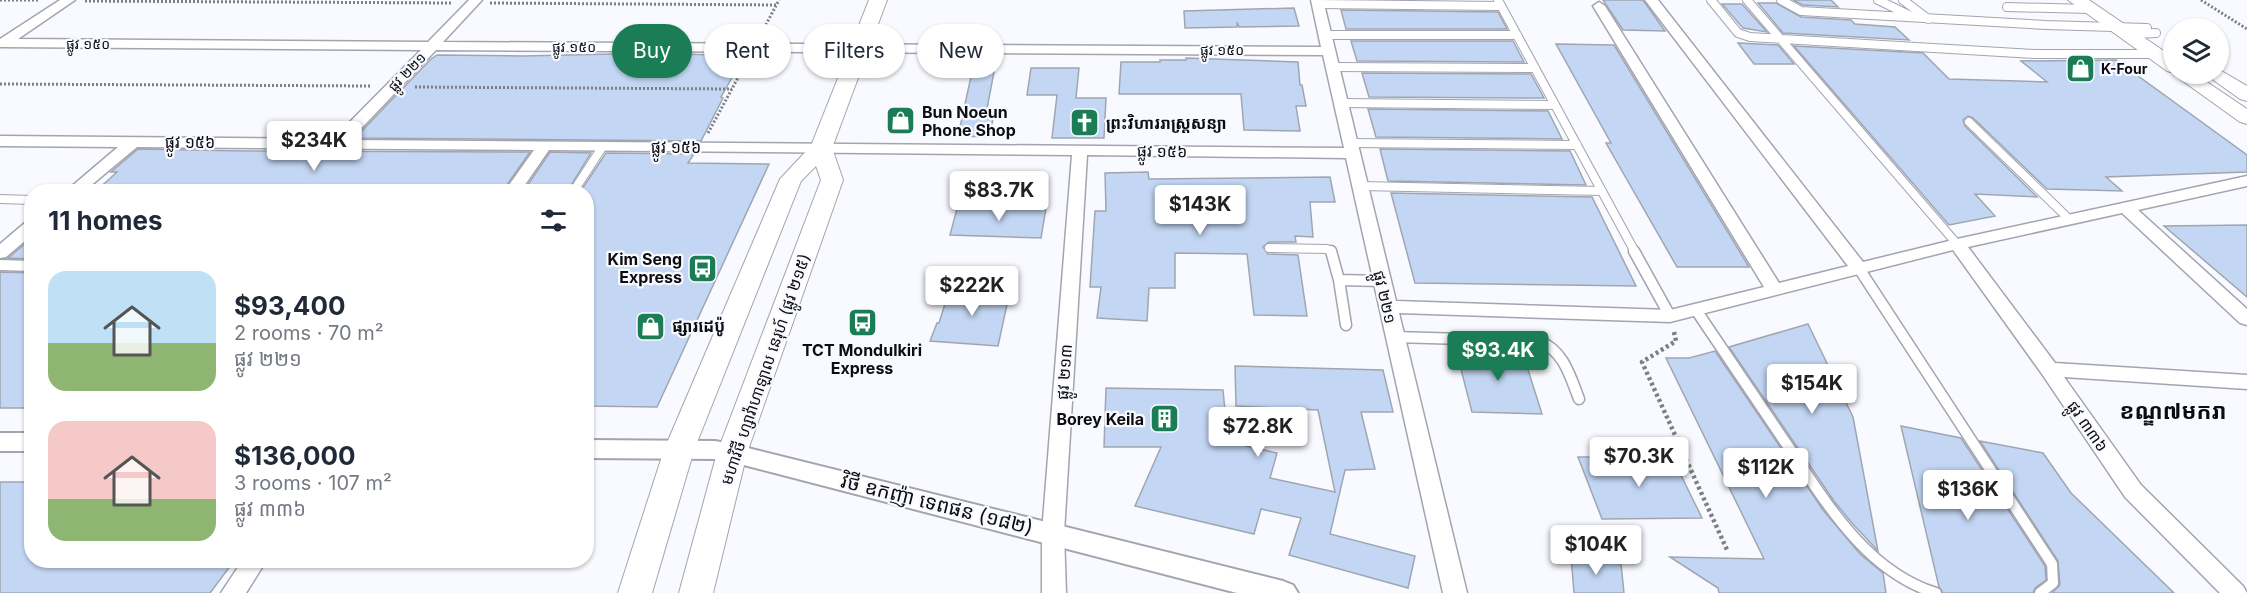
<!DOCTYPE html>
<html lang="en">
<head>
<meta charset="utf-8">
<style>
  body { margin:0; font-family:Inter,"Noto Sans Khmer",sans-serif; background:#f6f6f7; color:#1f2937; height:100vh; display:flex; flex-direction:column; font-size:22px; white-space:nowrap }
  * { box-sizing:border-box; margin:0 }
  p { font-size:20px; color:#747a83 }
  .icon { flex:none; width:33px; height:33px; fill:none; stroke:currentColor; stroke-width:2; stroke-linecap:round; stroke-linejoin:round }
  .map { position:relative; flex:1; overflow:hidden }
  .details { position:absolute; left:24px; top:184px; width:570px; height:384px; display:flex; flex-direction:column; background:#fff; border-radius:24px; box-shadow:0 2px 4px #0004 }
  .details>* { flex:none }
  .hud { position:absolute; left:612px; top:24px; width:570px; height:54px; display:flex; gap:12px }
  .tools { position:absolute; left:2163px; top:18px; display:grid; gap:12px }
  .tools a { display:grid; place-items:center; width:66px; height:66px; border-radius:50%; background:#fff; box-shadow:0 2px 4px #0004; font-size:30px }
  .price { position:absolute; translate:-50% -51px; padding:0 14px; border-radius:6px; background:#fff; color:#222; font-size:20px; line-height:39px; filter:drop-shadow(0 2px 3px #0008) }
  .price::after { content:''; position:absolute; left:50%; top:36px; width:18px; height:14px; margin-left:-9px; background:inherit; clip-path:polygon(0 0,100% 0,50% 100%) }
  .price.current { background:#1a7d56; color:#fff }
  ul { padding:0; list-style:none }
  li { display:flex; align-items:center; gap:18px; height:150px; padding:0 24px }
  li span { display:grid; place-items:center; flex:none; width:168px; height:120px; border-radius:18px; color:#555 }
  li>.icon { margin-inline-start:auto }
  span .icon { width:72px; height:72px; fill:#fffc; stroke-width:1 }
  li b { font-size:26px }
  h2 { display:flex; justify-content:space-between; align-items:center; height:72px; padding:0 24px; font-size:26px }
  .chip { padding:0 21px; border-radius:27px; background:#fff; box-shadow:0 2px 4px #0004; font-size:21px; line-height:54px }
  .chip.current { background:#1a7d56; color:#fff }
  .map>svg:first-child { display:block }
  .building { fill:#c3d7f4; stroke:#9fa6b1; stroke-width:1.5 }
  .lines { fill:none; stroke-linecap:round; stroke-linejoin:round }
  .service-far1-casing { stroke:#a3a4b0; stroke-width:10 }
  .service-casing { stroke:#a3a4b0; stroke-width:13 }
  .minor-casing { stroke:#a3a4b0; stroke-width:3 }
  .tertiary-casing { stroke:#a3a4b0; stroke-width:4 }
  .secondary-casing { stroke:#a3a4b0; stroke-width:2 }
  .path-far1 { stroke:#7e7f84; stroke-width:3; stroke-dasharray:2 2; stroke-linecap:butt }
  .path { stroke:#7e7f84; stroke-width:4.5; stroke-dasharray:3 3; stroke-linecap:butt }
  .service-far1 { stroke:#fff; stroke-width:8 }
  .service { stroke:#fff; stroke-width:10 }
  .minor { fill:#fff; fill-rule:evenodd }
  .tertiary { fill:#fff; fill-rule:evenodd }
  .secondary { fill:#fff; fill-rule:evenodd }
  .labels { text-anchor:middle; stroke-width:4.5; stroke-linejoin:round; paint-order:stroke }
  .far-street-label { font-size:14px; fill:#0c0d11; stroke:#f9faff }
  .far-poi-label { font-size:14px; font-weight:bold; fill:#0c0d11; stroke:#f9faff; text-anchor:start }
  .poi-label { font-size:16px; font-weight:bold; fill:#0c0d11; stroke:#f9faff; text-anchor:start }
  .street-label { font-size:16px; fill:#0c0d11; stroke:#f9faff }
  .near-street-label { font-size:20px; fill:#0c0d11; stroke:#f9faff }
  .district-label { font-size:22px; font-weight:bold; fill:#0c0d11; stroke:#f9faff }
</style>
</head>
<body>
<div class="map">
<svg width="2247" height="593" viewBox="0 0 2247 593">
  <rect width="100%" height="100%" fill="#f9faff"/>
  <path class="building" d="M 1603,0 L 1643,0 L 1665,31 L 1623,30 Z
    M 1793,0 L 1831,0 L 1838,7 L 1803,5 Z
    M 1758,3 L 1776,3 L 1801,17 L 1851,20 L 1855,24 L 1895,27 L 1909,40 L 1783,33 Z
    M 1722,4 L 1742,4 L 1767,32 L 1743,28 Z
    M 1294,8 L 1299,26 L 1239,27 L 1237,22 L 1237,27 L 1185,28 L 1184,11 Z
    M 1341,10 L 1498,12 L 1507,29 L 1346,29 Z
    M 1351,41 L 1513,41 L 1524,62 L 1357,61 Z
    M 1738,43 L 1778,45 L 1794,64 L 1754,64 Z
    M 1556,44 L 1614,45 L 1749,267 L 1677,267 L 1606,143 L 1611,143 Z
    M 1794,46 L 1923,53 L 1949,79 L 2047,82 L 2021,61 L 2116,60 L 2247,155 L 2247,172 L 2106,177 L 2122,191 L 2047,189 L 1973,118 L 1968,116 L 1963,120 L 1965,126 L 2037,197 L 1975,194 L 1995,216 L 1949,225 Z
    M 657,53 L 739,56 L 729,74 L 734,74 L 721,97 L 723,98 L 701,141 L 355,138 L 431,59 L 437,55 L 523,56 Z
    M 1186,58 L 1298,62 L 1300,85 L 1302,85 L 1306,106 L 1296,106 L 1300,131 L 1244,130 L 1241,94 L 1119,94 L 1121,62 L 1160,62 L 1160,60 L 1186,60 Z
    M 1031,68 L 1079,68 L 1076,98 L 1106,98 L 1104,138 L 1052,138 L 1057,95 L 1027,95 Z
    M 972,72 L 994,72 L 985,119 L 993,119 L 989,137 L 958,136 Z
    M 1362,73 L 1531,74 L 1544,98 L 1369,97 Z
    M 1368,109 L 1548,111 L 1562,139 L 1376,137 Z
    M 138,149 L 247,151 L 530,152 L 502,192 L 95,192 L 117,172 L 111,172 Z
    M 1380,149 L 1570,151 L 1586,185 L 1388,181 Z
    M 550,152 L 591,153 L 567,192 L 523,192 Z
    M 606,153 L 694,154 L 688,163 L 769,164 L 657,407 L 586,406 L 586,192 L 580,192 Z
    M 1148,172 L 1149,179 L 1330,177 L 1335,202 L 1310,202 L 1313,237 L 1295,236 L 1296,242 L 1269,242 L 1263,247 L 1268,254 L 1298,255 L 1307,316 L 1254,315 L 1247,254 L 1175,253 L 1175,288 L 1149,288 L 1147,321 L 1097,318 L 1101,287 L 1090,287 L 1095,211 L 1106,211 L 1105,173 Z
    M 1391,193 L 1592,197 L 1636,286 L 1415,283 Z
    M 958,205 L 1046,208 L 1041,238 L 950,235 Z
    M 2247,225 L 2247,297 L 2164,226 Z
    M 32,238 L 32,259 L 8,258 Z
    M 0,272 L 32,273 L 32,408 L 0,408 Z
    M 950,288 L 1010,291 L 998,346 L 930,341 L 937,323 L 939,323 Z
    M 1808,324 L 1853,417 L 1878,551 L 1852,523 L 1834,501 L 1729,347 Z
    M 1456,350 L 1522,351 L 1542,414 L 1472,412 Z
    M 1715,351 L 1823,510 L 1860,554 L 1883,573 L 1886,593 L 1719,593 L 1718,588 L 1670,557 L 1764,559 L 1666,358 L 1689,358 Z
    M 1235,366 L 1383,370 L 1393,412 L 1361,412 L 1375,469 L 1345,470 L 1330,534 L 1415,556 L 1408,588 L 1289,555 L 1301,518 L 1261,509 L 1254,534 L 1135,506 L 1161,447 L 1104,447 L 1106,388 L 1223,390 L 1228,442 L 1277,453 L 1270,478 L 1335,492 L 1318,410 L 1236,406 Z
    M 1901,426 L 1961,438 L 2045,566 L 2046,580 L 2035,588 L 2033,593 L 1943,593 L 1939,587 Z
    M 1980,441 L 2043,453 L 2071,493 L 2174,593 L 2052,593 L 2060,585 L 2058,561 Z
    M 1578,457 L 1672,457 L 1702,518 L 1602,519 Z
    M 0,482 L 32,482 L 32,561 L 234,561 L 210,593 L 0,593 Z
    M 1571,556 L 1621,564 L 1624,593 L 1574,593 Z"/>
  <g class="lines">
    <defs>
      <path id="service-far1" d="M 1498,0 L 1635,252
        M 1711,0 L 1738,33 L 1750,37 L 2035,54 L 2155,54
        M 1747,0 L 1957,244
        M 1781,0 L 1801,11 L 2046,25 L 2147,28
        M 1878,0 L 1911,16
        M 1903,0 L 1928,19
        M 1318,4 L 1501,6
        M 2007,7 L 2090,9
        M 2138,34 L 2156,33
        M 1325,35 L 1517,35
        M 1333,67 L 1535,68
        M 1341,103 L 1555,105
        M 1969,122 L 2069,219
        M 1350,143 L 1577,145
        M 1360,186 L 1602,191
        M 573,192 L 603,146
        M 0,199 L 32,200
        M 1269,248 L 1327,249 L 1332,252"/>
      <path id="service" d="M 1331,251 L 1339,280
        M 1634,251 L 1670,316
        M 1860,270 L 2052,564 L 2053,583 L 2040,593
        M 1696,310 C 1724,352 1753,394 1781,436 C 1822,495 1862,570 1936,593
        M 1346,325 L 1339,280 L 1382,281
        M 1394,337 L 1539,341 C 1564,351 1570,376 1579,399"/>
      <path id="minor" d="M 60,0 L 75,0 L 18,39 L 428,42 L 469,0 L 482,0 L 443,42 L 1321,47 L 1311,0 L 1323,0 L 1396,301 L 1670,310 L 1764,287 L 1593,6 L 1599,2 L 1605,6 L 1779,283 L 1848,266 L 1645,0 L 1658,0 L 1863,262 L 1957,239 L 2247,176 L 2247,186 L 2138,210 L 2247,309 L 2247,325 L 2240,323 L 2122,213 L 1968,247 L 2055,363 L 2247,375 L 2247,389 L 2064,377 L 2141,485 L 2243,586 L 2247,593 L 2220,593 L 2125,497 L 2042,374 L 1953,250 L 1670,322 L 1399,313 L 1467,593 L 1443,593 L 1346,158 L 1087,155 L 1064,533 L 1066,593 L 1042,593 L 1042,533 L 1072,155 L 549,150 L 520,192 L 504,192 L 534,150 L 137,147 L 83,192 L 65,192 L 118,147 L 0,146 L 0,136 L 333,139 L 421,50 L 0,47 L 0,39 ZM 436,50 L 1323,55 L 1344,148 L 350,140 Z
        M 32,221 L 32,235 L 6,257 L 0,258 L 0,244 L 26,222 Z
        M 0,260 L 32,261 L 32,271 L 0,270 Z
        M 242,561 L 266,561 L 246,593 L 221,593 Z"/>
      <path id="tertiary" d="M 0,433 L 32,433 L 32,451 L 0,451 Z
        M 586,440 L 715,441 L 732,444 L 1283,581 L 1293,585 L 1298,593 L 1237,593 L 732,462 L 715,459 L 586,458 Z"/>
      <path id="secondary" d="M 869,0 L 887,0 L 832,148 L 843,180 L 747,453 L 713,593 L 679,593 L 717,453 L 821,180 L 816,166 L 801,181 L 694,450 L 652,593 L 618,593 L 664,450 L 780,179 L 811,146 Z
        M 2068,0 L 2089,0 L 2174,58 L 2174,73 L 2167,71 Z
        M 2218,69 L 2247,86 L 2247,101 L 2240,99 L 2205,74 L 2218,74 Z
        M 2173,74 L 2195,74 L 2247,109 L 2247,124 L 2240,122 Z"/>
    </defs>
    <use href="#service-far1" class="service-far1-casing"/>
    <use href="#service" class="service-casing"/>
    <use href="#minor" class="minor-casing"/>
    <use href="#tertiary" class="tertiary-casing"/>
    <use href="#secondary" class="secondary-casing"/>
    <path class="path-far1" d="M 0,0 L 38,0
      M 2201,0 L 2247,29
      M 85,1 L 452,3
      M 490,3 L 777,5
      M 762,32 L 779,0
      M 0,84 L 371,86
      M 415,87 L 732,89
      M 708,133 L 746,63"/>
    <path class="path" d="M 1674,332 L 1676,341 L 1642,362 L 1728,552"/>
    <use href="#service-far1" class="service-far1"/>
    <use href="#service" class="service"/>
    <use href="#minor" class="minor"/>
    <use href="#tertiary" class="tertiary"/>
    <use href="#secondary" class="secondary"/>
  </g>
  <defs>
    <symbol id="shop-square" viewBox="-11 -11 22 22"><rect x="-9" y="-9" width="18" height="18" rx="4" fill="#1a7d56" stroke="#f9faff"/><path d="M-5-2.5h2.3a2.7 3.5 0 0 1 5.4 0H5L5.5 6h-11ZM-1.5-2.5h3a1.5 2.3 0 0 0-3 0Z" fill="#fff"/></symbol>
    <symbol id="church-square" viewBox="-11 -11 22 22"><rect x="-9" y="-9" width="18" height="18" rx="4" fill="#1a7d56" stroke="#f9faff"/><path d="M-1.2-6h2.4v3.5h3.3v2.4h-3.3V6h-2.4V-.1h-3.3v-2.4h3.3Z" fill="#fff"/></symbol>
    <symbol id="bus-square" viewBox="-11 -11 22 22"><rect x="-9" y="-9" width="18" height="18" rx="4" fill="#1a7d56" stroke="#f9faff"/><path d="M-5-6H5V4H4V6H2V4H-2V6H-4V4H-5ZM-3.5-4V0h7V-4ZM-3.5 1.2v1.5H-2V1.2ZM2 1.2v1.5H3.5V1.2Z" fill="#fff"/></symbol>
    <symbol id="building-square" viewBox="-11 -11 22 22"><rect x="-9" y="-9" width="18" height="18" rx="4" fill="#1a7d56" stroke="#f9faff"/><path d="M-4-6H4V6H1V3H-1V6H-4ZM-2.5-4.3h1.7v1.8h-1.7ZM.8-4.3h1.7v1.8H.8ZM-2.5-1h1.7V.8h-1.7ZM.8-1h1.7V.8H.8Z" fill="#fff"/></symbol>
  </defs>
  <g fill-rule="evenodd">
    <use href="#shop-square" x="2064" y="52" width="33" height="33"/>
    <use href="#shop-square" x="884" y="104" width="33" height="33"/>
    <use href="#church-square" x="1068" y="106" width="33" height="33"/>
    <use href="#bus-square" x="686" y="252" width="33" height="33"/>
    <use href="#bus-square" x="846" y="306" width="33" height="33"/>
    <use href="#shop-square" x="634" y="310" width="33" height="33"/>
    <use href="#building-square" x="1148" y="402" width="33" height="33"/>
  </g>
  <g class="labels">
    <g class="far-street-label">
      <text x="88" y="49">ផ្លូវ ១៥០</text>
      <text x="574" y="52">ផ្លូវ ១៥០</text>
      <text x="1222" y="55">ផ្លូវ ១៥០</text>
      <text transform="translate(407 72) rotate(-46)" y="5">ផ្លូវ ២២១</text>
    </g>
    <g class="far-poi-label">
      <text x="2101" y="74">K-Four</text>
    </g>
    <g class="poi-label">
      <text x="922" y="118">Bun Noeun<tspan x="922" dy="18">Phone Shop</tspan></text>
      <text x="1106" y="129">ព្រះវិហាររាស្ត្រសន្យា</text>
      <text x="682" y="265" text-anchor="end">Kim Seng<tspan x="682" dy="18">Express</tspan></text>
      <text x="672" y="332">ផ្សារដេប៉ូ</text>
      <text x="862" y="356" text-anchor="middle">TCT Mondulkiri<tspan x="862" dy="18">Express</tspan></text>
      <text x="1144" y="425" text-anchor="end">Borey Keila</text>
    </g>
    <g class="street-label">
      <text x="190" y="148">ផ្លូវ ១៥៦</text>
      <text x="676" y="153">ផ្លូវ ១៥៦</text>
      <text transform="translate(1162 151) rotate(1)" y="6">ផ្លូវ ១៥៦</text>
      <text transform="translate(1385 297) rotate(77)" y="6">ផ្លូវ ២២១</text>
      <text transform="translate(765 369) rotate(-71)" y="6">មហាវិថី ហ្សាវ៉ាហាឡាល នេរុហ៍ (ផ្លូវ ២១៥)</text>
      <text transform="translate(1064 372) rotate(-86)" y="6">ផ្លូវ ២១៣</text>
      <text transform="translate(2088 426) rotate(55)" y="6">ផ្លូវ ៣៣៦</text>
    </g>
    <g class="near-street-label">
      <text transform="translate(937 504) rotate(14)" y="7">វិថី ឧកញ៉ា ទេពផន (១៨២)</text>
    </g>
    <g class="district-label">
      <text x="2173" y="419">ខណ្ឌ៧មករា</text>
    </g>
  </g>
</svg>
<div class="tools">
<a><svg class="icon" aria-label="layers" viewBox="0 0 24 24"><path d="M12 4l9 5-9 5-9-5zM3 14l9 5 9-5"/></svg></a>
</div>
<b class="price" style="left:314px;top:172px">$234K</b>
<b class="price" style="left:999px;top:222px">$83.7K</b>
<b class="price" style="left:1200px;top:236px">$143K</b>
<b class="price" style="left:972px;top:317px">$222K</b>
<b class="price current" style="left:1498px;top:382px">$93.4K</b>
<b class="price" style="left:1812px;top:415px">$154K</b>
<b class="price" style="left:1258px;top:458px">$72.8K</b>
<b class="price" style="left:1639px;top:488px">$70.3K</b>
<b class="price" style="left:1766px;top:499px">$112K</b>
<b class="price" style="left:1968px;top:521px">$136K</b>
<b class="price" style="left:1596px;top:576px">$104K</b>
<div class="hud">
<a class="chip current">Buy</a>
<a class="chip">Rent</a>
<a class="chip">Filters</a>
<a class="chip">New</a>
</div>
<section class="details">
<h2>11 homes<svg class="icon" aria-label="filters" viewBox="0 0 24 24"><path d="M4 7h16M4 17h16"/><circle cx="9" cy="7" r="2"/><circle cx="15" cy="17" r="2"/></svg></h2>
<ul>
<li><span style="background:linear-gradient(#bfe0f5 60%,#8fb573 0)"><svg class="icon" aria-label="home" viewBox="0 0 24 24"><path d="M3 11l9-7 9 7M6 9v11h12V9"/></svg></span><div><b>$93,400</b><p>2 rooms · 70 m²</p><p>ផ្លូវ ២២១</p></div></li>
<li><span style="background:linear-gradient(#f6c9c9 65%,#8fb573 0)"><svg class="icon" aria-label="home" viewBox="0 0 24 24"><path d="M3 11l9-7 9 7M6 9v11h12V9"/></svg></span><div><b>$136,000</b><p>3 rooms · 107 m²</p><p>ផ្លូវ ៣៣៦</p></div></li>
</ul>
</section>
</div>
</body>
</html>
